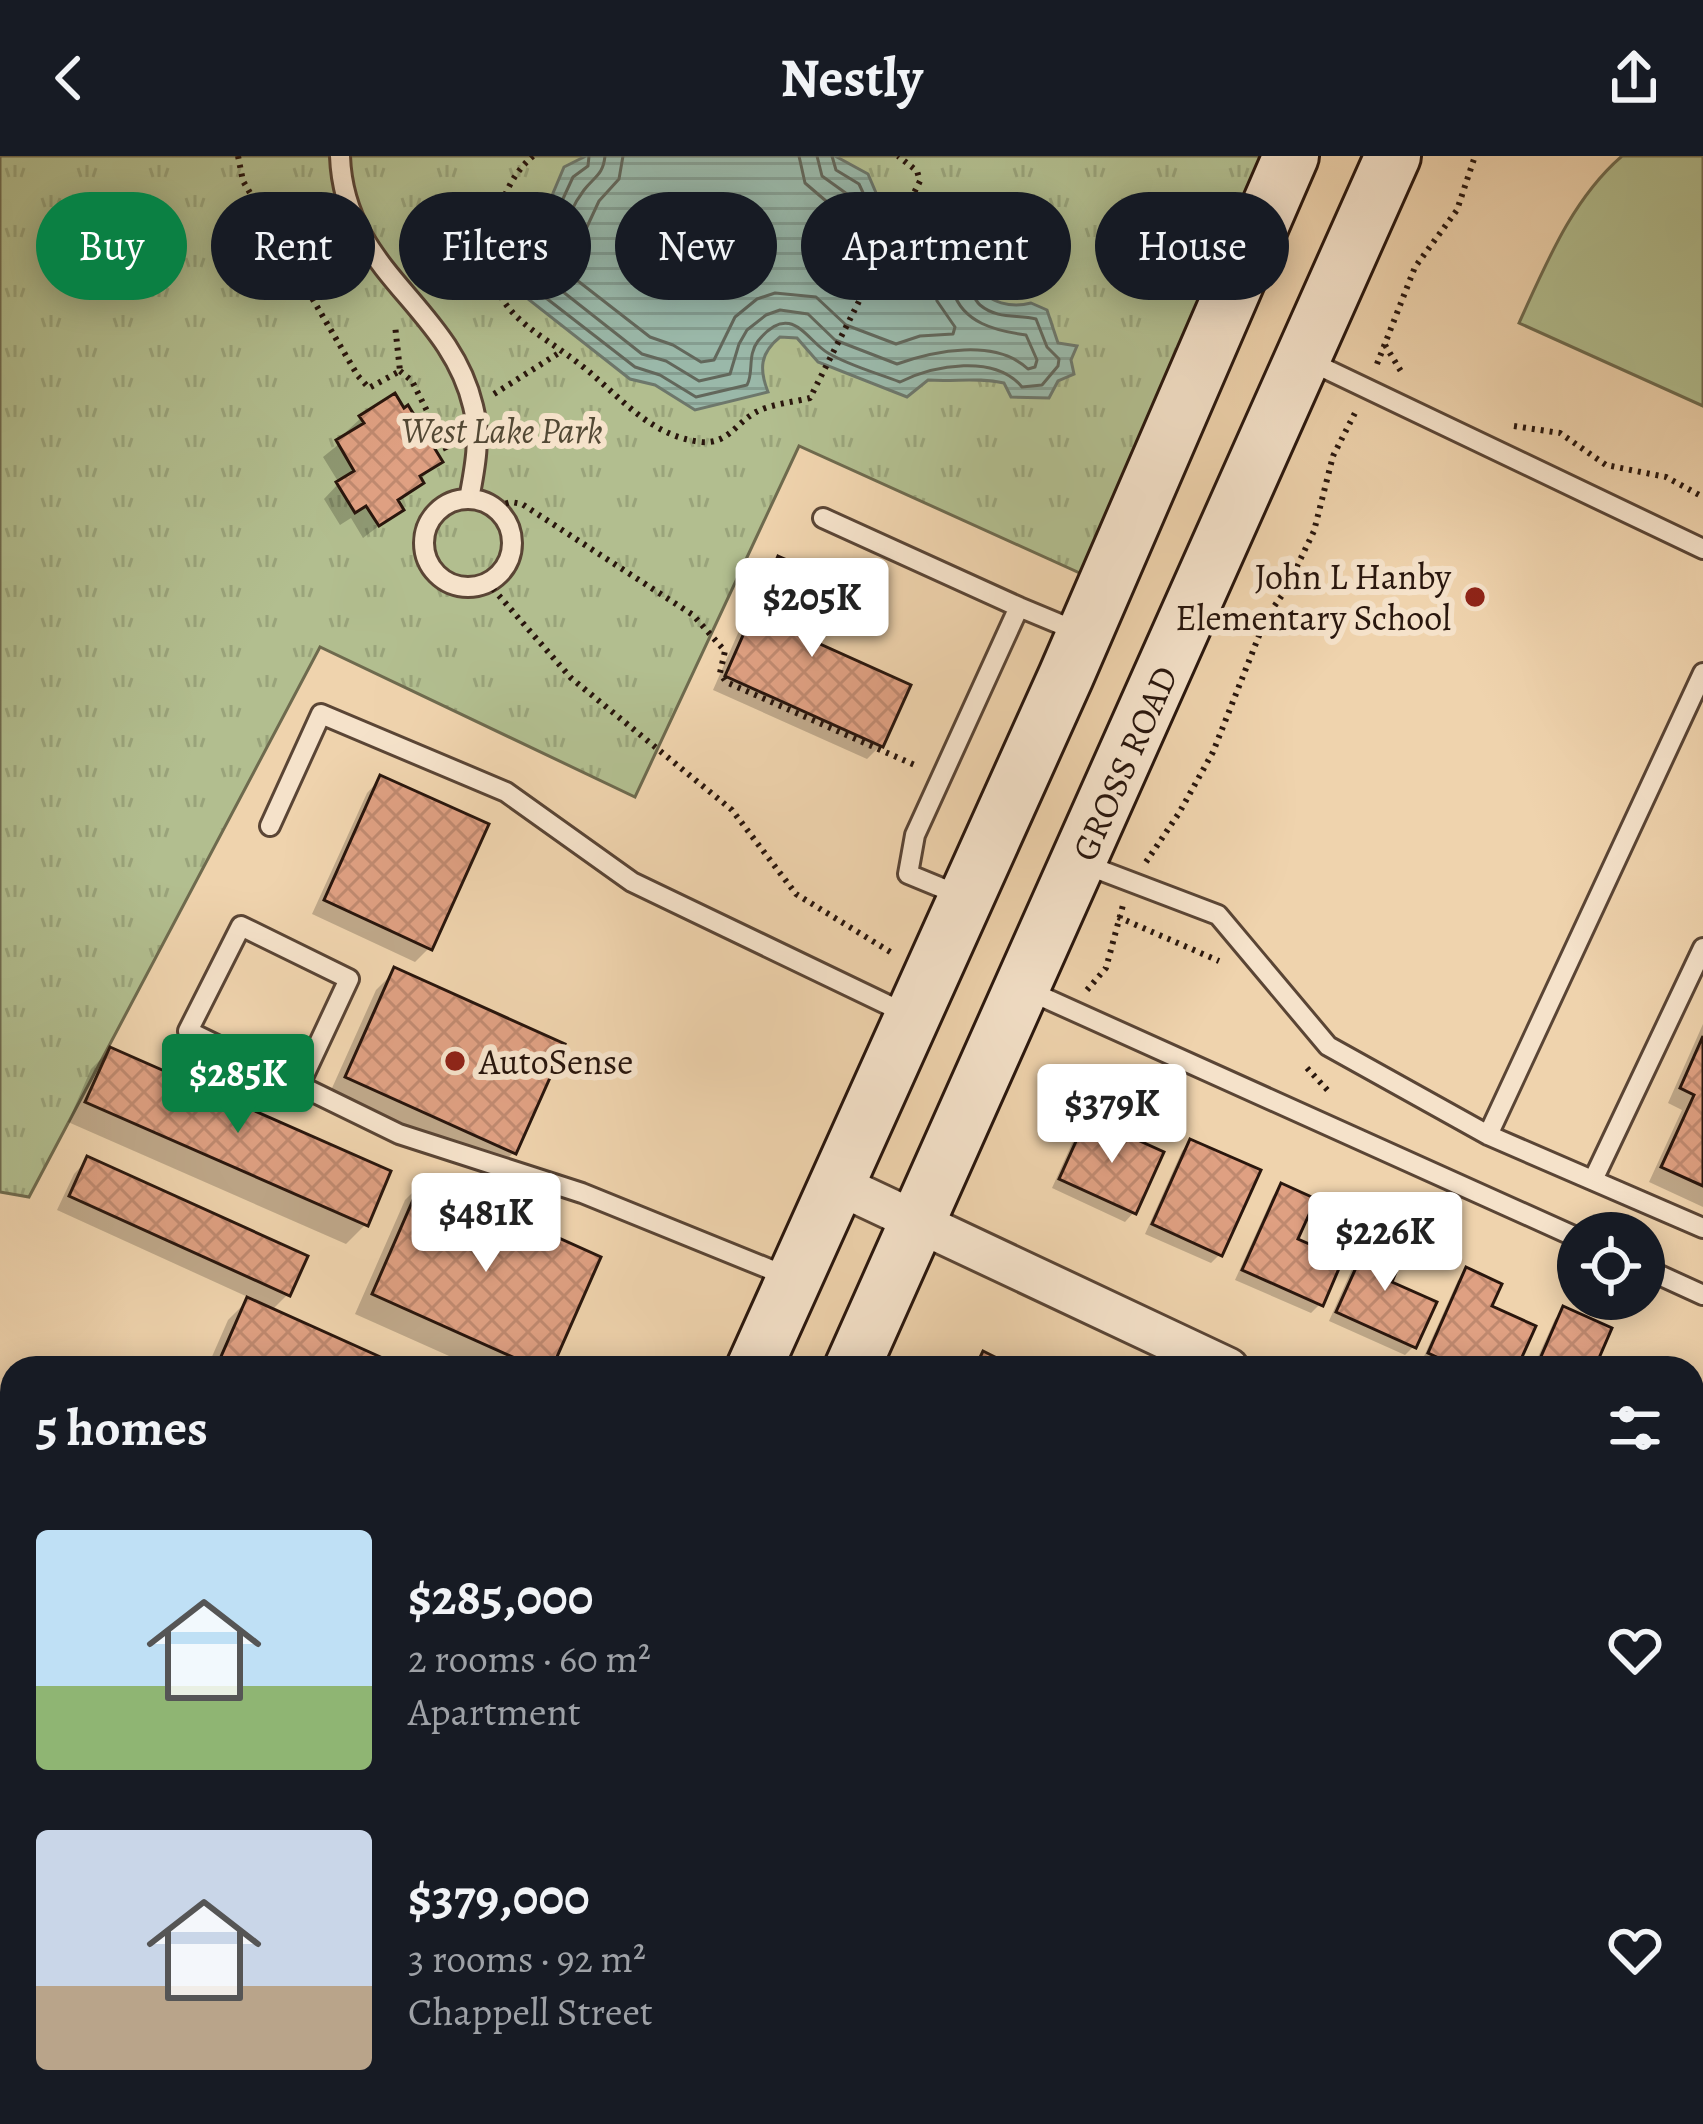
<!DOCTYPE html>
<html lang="en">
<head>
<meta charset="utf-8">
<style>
  body { margin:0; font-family:Alegreya,serif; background:#242831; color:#f1f3f6; height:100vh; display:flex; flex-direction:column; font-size:45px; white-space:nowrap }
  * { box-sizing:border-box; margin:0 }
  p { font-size:39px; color:#9ea1a6 }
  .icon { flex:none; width:66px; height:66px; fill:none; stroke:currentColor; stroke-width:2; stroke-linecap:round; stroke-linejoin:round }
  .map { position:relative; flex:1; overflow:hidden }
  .drawer { position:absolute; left:0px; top:1200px; width:1704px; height:768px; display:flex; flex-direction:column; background:#171b24; border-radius:36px 36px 0 0; box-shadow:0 6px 30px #0003 }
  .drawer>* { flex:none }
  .top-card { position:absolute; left:36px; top:36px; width:1632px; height:108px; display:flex; gap:24px }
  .buttons { position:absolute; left:1557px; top:1056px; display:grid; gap:24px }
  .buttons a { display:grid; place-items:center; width:108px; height:108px; border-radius:50%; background:#171b24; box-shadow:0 6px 30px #0003; font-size:60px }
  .price { position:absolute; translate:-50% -102px; padding:0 27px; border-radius:12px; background:#fff; color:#222; font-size:39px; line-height:78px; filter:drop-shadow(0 3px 6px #0008) }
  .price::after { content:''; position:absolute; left:50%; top:72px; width:36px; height:27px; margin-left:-18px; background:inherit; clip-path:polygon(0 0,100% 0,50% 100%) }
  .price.current { background:#0b8043; color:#fff }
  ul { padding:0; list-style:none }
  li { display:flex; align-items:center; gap:36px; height:300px; padding:0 36px }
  li span { display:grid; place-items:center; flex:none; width:336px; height:240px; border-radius:12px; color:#555 }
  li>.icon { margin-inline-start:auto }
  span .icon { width:144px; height:144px; fill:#fffc; stroke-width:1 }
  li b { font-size:51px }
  h2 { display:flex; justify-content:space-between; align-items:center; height:144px; padding:0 36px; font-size:51px }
  .chip { padding:0 42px; border-radius:54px; background:#171b24; box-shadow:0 6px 30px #0003; font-size:42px; line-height:108px }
  .chip.current { background:#0b8043; color:#fff }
  header { display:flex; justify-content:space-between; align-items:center; height:156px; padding:0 36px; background:#171b24; font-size:54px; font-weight:700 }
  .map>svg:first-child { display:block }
  .grass { fill:url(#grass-tufts); stroke:#6e6a4e; stroke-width:3 }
  .garden { fill:#b2be8f; stroke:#6e6a4e; stroke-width:3 }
  .water { fill:url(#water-rules); stroke:#6d776b; stroke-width:3 }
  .shadow { fill:#0003 }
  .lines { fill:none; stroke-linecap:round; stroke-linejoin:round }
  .shore { stroke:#62675b; stroke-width:3 }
  .stream { stroke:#6d776b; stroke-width:10 }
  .building { fill:url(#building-cross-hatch); stroke:#29160d; stroke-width:3 }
  .service-casing { stroke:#5a4535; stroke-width:24 }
  .minor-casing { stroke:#5a4535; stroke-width:45 }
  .secondary-casing { stroke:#29160d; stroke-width:60 }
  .path { stroke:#29160d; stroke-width:6; stroke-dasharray:3 6; stroke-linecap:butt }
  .service { stroke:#f5e2ca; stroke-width:18 }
  .minor { stroke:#f5e2ca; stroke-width:39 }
  .secondary { stroke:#f5e2ca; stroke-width:54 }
  .poi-dot { fill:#8f2418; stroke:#f5e2ca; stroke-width:4.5 }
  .labels { text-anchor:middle; stroke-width:12; stroke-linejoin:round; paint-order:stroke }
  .park-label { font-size:36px; font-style:italic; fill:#524834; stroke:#f5e2ca }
  .poi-label { font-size:36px; fill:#29160d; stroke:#f5e2ca; text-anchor:end }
  .street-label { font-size:36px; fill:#29160d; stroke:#f5e2ca }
</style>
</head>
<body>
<header><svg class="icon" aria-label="back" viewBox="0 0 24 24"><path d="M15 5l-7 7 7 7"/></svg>Nestly<svg class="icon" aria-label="share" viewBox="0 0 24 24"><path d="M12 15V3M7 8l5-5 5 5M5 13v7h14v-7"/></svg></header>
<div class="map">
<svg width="1703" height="1968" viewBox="0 0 1703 1968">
  <defs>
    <pattern id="grass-tufts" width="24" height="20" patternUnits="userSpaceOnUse" patternTransform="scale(3)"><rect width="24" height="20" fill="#b2be8f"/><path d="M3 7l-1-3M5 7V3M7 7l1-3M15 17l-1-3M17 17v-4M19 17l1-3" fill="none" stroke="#99a37a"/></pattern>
    <pattern id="water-rules" width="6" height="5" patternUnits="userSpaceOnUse" patternTransform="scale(3)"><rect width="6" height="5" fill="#9ab8a9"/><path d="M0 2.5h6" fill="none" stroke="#859d90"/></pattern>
    <pattern id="building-cross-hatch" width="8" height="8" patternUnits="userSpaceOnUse" patternTransform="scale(3)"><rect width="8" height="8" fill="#dfa082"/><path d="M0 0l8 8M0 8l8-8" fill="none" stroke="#bf896f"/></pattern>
  </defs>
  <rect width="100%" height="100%" fill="#efd3ad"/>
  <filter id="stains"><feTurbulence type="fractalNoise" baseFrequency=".00167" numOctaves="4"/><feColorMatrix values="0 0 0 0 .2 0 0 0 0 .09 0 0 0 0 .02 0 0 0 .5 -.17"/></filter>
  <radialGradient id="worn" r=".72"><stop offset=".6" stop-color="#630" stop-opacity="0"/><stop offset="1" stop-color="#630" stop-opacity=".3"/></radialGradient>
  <path class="grass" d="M 0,0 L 1261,0 L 1082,418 L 799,290 L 635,641 L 320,491 L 29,1041 L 0,1036 Z"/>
  <path class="garden" d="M 1622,0 L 1703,0 L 1703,250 L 1519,167 C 1546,108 1572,43 1622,0 Z"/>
  <path class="water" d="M 586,0 L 835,0 L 868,18 L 885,58 L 917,75 L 937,63 C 951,72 963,84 971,99 C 977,109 975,118 979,128 C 987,148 1013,152 1031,147 L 1047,154 L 1058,187 L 1077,190 L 1071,204 L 1074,218 L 1058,225 L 1049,242 L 1011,241 L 1004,227 C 978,221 955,226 928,224 L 907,241 L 818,206 L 797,182 L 780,181 C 760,197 759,213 768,236 L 695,254 L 655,229 L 630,223 L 528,143 L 519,133 L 510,105 L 513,54 L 524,47 L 533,56 L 548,49 L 564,11 Z"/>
  <path class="shadow" d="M 361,262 L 439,305 L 397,347 L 400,354 L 363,382 L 351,362 L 340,369 L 324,343 L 339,327 L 323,301 L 349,280 L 346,276 Z
    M 778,404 L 805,485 L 881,589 L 867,603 L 713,534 L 764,418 Z
    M 381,622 L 429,792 L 415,806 L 312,758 L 367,637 Z
    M 395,815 L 513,997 L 494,1016 L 328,941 L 376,834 Z
    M 1703,868 L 1703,1051 L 1649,1026 L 1682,954 L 1668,947 Z
    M 110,894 L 365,1069 L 346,1088 L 68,966 L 91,913 Z
    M 1088,964 L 1134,1056 L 1125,1066 L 1052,1032 L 1078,974 Z
    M 1191,986 L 1220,1098 L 1211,1107 L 1145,1078 L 1182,995 Z
    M 88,1003 L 288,1138 L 271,1155 L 398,1212 L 207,1212 L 228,1164 L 250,1142 L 57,1054 L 74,1018 Z
    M 424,1025 L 548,1212 L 476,1212 L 355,1158 L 405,1044 Z
    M 1282,1031 L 1294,1084 L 1320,1148 L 1311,1157 L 1235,1124 L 1273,1040 Z
    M 1374,1077 L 1388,1127 L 1414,1190 L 1405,1199 L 1329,1165 L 1364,1086 Z
    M 1467,1115 L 1488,1152 L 1514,1212 L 1433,1212 L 1421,1207 L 1458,1124 Z
    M 1564,1154 L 1594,1212 L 1533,1212 L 1555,1163 Z
    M 1692,1522 L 1703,1528 L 1696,1545 L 1703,1549 L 1703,1621 L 1692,1616 Z
    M 1692,1883 L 1703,1894 L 1703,1963 L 1699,1968 L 1641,1968 L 1633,1960 L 1637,1956 L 1692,1956 Z
    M 993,1956 L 1088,1956 L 1076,1968 L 1005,1968 Z
    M 1381,1956 L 1460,1956 L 1474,1968 L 1379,1968 L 1374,1964 Z"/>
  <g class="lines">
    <path class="shore" d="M 589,0 L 588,10 L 573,21 L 556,58 L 524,69 C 519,92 521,117 537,135 L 635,211 L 660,219 L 696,241 L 747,229 C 754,217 747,199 758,185 C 791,144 807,185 828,197 C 850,210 877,217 900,226 C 934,209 995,198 1022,231 L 1042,229 L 1058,210 L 1059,203 L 1047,191 L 1036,163 C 1018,158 998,164 980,149 C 965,136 959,74 933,80 C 926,81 921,85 914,86 L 877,67 L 859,28 L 836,14 L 832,0
      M 605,0 C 603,19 595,20 584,34 C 561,64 580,63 537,84 L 537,100 L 548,124 L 642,198 L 666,205 L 699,225 L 730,218 L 739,188 L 747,174 L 766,159 L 780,154 L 808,158 L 835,184 L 897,208 C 934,195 995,182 1028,213 L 1035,211 L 1037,204 L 1026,179 C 996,175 963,167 953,135 C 948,120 948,111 937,98 L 909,100 L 869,80 L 847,38 L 822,20 L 817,0
      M 623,0 L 619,23 L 599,45 L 586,73 L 556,100 L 560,111 L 650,181 L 673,189 L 701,206 L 714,204 L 735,161 L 757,143 L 775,137 L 816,141 L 846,169 L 896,188 L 920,180 L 953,178 L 955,171 L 937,145 L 931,120 L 900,116 L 855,91 L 833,51 L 805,27 L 799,0"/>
    <path class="stream" d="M 0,1846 L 12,1851
      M 255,1956 L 268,1968"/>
  </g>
  <path class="building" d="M 395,237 L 404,252 L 408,249 L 443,306 L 420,320 L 424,327 L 398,344 L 404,354 L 379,370 L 366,350 L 355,357 L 336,326 L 354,315 L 336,284 L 364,267 L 359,260 Z
    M 778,400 L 835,425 L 809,483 L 911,529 L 883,591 L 725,520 Z
    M 380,619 L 489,668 L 432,794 L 324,744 Z
    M 394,811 L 565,888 L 516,998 L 345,921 Z
    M 1703,880 L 1703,1030 L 1661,1011 L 1694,939 L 1680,932 Z
    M 110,891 L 391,1015 L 368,1070 L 85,946 Z
    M 1087,961 L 1164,996 L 1136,1058 L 1059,1023 Z
    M 1190,983 L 1261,1014 L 1222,1100 L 1152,1068 Z
    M 87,1000 L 308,1100 L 290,1140 L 69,1040 Z
    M 423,1021 L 601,1101 L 552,1212 L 537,1212 L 372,1138 Z
    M 1281,1027 L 1316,1043 L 1298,1083 L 1343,1103 L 1323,1150 L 1242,1114 Z
    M 1373,1074 L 1407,1089 L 1392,1126 L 1437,1146 L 1416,1192 L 1336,1156 Z
    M 1466,1111 L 1502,1128 L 1492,1150 L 1536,1170 L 1517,1212 L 1461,1212 L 1428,1197 Z
    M 247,1141 L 405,1212 L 216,1212 Z
    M 1563,1150 L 1612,1172 L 1596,1209 L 1602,1212 L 1536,1212 Z
    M 983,1195 L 1017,1212 L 975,1212 Z
    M 1692,1236 L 1703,1241 L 1703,1294 L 1695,1312 L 1692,1310 Z
    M 1692,1519 L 1703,1524 L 1700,1544 L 1703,1545 L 1703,1609 L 1692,1603 Z
    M 1692,1879 L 1703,1890 L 1703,1968 L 1659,1968 L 1647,1956 L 1692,1956 Z
    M 707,1956 L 762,1956 L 775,1968 L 696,1968 Z
    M 1010,1956 L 1092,1956 L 1080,1968 L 1023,1968 Z
    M 1384,1956 L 1465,1956 L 1478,1968 L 1397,1968 Z"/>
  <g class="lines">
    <defs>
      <path id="service" d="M 340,0 C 344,116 449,148 473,250 C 481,281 475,312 469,343
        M 1307,204 L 1703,393
        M424 387a44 44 0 1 1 88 0a44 44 0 1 1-88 0Z
        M 823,362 L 1019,451
        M 270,670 L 321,558 L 506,636 L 632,726 L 909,859
        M 1084,708 L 1218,759 L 1328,890 L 1488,979 L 1703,1072
        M 959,739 L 908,718 L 915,679 L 1019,451 L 1079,476
        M 1027,834 L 1578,1082
        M 299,930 L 349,823 L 241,770 L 188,875 L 399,978 L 582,1037 L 789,1121
        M 1488,979 L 1703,517
        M 1593,1024 L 1703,792
        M 1644,1112 L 1703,1139
        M 1692,1777 L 1703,1768
        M 1630,1956 L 1631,1968"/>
      <path id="minor" d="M 839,1029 L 1228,1212
        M 1692,1428 L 1703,1434
        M 1225,1956 L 1238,1968"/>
      <path id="secondary" d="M 754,1212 L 1066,520 L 1291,0
        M 852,1212 L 1393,0
        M 415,1968 L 420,1956
        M 513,1968 L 518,1956"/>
    </defs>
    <use href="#service" class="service-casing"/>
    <use href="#minor" class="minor-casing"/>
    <use href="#secondary" class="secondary-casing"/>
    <path class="path" d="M 238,0 L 243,25 L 358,220 L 369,232 L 400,215 L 395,169
      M 533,0 C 511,19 501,44 495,72 C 478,157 531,168 587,214 C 622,243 652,281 702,286 C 728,288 736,267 756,256 C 771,248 794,246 810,242 L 920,25 L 917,15 L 898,0
      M 437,135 L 478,106 L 490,103
      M 1385,189 L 1402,217
      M 1377,208 L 1415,111 L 1457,54 L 1475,0
      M 400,215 L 412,225 L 449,299
      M 494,238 L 562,195
      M 1514,270 L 1560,277 L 1606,309 L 1666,321 L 1703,341
      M 497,350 L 511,346 L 522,348 L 693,459 L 725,495 L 720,517 L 726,526 L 917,610
      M 487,426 L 571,522 L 732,654 L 796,738 L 892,797
      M 1146,706 L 1179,657 L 1213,596 L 1266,462 L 1285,435 L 1314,375 L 1333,300 L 1357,253
      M 1118,761 L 1219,805
      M 1087,834 L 1106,812 L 1123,749
      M 1307,912 L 1331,938
      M 1604,1063 L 1635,1077"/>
    <use href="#service" class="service"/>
    <use href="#minor" class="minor"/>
    <use href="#secondary" class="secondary"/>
  </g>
  <g class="poi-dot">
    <circle cx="1475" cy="441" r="12"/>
    <circle cx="455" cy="905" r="12"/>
  </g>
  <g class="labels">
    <g class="park-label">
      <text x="502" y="287">West Lake Park</text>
    </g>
    <g class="poi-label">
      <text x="1451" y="433">John L Hanby<tspan x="1451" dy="41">Elementary School</tspan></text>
      <text x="479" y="918" text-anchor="start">AutoSense</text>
    </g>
    <g class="street-label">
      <text transform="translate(1124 607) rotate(-66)" y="13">GROSS ROAD</text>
    </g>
  </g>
  <rect width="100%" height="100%" filter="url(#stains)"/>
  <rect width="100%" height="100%" fill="url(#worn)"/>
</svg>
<div class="buttons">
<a><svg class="icon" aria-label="locate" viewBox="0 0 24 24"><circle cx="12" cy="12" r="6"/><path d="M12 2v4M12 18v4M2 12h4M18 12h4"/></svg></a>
</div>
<b class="price" style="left:812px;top:504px">$205K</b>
<b class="price current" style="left:238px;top:980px">$285K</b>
<b class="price" style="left:1112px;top:1010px">$379K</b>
<b class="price" style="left:486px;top:1119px">$481K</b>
<b class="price" style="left:1385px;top:1138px">$226K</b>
<div class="top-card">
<a class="chip current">Buy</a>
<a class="chip">Rent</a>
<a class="chip">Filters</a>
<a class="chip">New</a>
<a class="chip">Apartment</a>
<a class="chip">House</a>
</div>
<section class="drawer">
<h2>5 homes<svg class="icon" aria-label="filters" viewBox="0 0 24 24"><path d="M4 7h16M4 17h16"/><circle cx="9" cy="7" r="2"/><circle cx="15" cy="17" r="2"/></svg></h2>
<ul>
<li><span style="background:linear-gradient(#bfe0f5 65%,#8fb573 0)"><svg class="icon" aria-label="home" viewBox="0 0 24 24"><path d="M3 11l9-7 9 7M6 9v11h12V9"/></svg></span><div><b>$285,000</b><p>2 rooms · 60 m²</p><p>Apartment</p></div><svg class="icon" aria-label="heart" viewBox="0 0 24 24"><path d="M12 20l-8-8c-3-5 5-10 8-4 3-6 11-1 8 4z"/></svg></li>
<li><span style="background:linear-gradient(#c9d6e8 65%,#b9a48a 0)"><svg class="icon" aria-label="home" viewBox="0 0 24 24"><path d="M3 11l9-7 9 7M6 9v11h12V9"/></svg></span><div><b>$379,000</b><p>3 rooms · 92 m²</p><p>Chappell Street</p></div><svg class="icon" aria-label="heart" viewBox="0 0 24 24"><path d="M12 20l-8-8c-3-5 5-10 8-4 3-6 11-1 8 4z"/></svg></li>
</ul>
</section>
</div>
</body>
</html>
